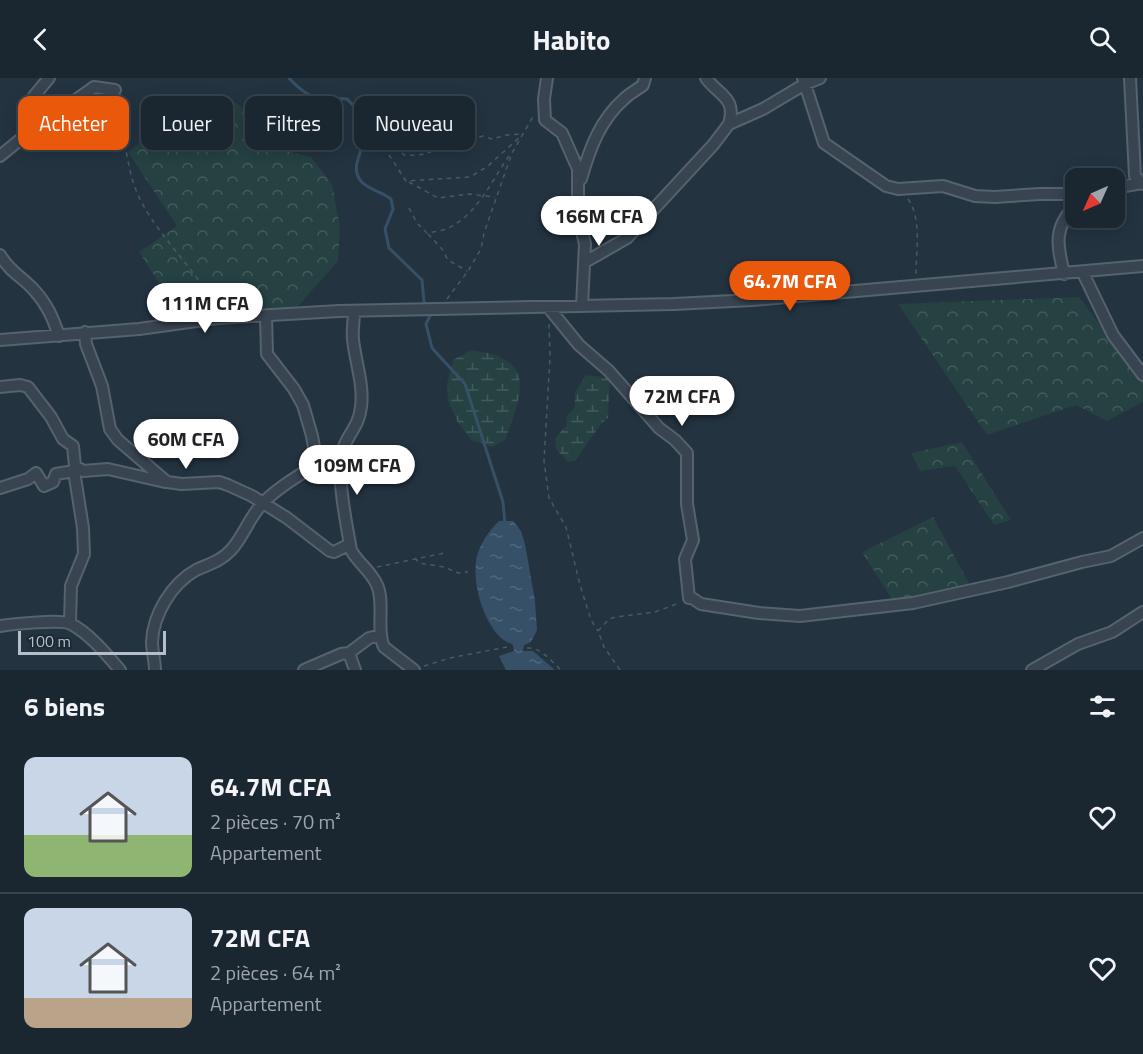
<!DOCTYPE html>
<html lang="fr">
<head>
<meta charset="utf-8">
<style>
  body { margin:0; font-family:"Titillium Web",sans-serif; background:#27323c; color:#f1f3f6; height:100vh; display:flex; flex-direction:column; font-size:22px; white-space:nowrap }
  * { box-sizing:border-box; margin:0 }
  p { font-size:20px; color:#9fa5ab }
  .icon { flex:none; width:33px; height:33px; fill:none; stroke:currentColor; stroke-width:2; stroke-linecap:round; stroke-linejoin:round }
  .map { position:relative; height:592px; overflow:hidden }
  .sheet { display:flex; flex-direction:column; background:#1a2630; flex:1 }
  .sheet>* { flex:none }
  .hud { position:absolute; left:18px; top:18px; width:600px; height:54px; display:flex; gap:12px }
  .needle { width:39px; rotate:225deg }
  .fabs { position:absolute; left:1065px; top:90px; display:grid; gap:12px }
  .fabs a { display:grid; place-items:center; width:60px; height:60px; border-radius:12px; background:#1a2630; box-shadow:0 3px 15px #0003,0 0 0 2px #38434c; font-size:30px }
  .scale { position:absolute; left:18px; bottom:15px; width:148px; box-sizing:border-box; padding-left:6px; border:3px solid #b4bfcb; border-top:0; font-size:16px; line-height:21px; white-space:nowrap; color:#b4bfcb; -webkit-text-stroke:4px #1d2935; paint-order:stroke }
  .price { position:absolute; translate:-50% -51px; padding:0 14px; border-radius:21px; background:#fff; color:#222; font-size:20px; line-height:39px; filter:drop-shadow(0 2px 3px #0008) }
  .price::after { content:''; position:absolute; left:50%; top:36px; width:18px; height:14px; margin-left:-9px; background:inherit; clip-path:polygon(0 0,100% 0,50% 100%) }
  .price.selected { background:#ea580c; color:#fff }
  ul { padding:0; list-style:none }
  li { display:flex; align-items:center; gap:18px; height:150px; padding:0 24px }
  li+li { border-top:2px solid #38434c }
  li span { display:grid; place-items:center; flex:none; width:168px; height:120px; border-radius:12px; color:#555 }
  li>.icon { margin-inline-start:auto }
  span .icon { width:72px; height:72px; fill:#fffc; stroke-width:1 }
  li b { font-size:26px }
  h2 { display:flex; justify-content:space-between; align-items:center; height:72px; padding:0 24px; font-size:26px }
  .tag { padding:0 21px; border-radius:12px; background:#1a2630; box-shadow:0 3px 15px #0003,0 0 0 2px #38434c; font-size:21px; line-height:54px }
  .tag.selected { background:#ea580c; color:#fff }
  header { display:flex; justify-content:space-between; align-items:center; height:78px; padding:0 24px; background:#1a2630; font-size:27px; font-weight:700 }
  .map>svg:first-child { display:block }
  .forest { fill:url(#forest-crowns) }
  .wetland { fill:url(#wetland-marsh) }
  .water { fill:url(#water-ripples) }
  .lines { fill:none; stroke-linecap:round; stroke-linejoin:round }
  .stream { stroke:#365068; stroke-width:3 }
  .minor-casing { stroke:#56626e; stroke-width:14 }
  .path { stroke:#445d5e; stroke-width:1.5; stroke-dasharray:4.5 4.5; stroke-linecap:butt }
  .minor { stroke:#384450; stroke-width:10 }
</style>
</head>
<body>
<header><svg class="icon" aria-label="back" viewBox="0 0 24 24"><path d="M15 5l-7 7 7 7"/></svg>Habito<svg class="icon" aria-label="search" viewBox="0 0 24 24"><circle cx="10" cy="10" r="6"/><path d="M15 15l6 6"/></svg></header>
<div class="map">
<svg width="1143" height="592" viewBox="0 0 1143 592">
  <defs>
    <pattern id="forest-crowns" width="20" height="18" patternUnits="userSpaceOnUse" patternTransform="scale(1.5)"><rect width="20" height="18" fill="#254141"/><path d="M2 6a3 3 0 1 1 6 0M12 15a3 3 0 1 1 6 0" fill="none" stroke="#425b5b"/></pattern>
    <pattern id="wetland-marsh" width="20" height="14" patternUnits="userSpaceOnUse" patternTransform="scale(1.5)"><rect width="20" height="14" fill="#254141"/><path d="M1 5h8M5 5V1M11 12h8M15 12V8" fill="none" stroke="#425b5b"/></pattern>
    <pattern id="water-ripples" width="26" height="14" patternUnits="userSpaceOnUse" patternTransform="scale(1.5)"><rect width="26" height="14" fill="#365068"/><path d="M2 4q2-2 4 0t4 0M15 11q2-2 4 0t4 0" fill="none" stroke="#51677c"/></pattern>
  </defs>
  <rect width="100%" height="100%" fill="#233340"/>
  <path class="forest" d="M 200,18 L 232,22 L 266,48 L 293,75 L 311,79 L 332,106 L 340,149 L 338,183 L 289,238 L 182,241 L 139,174 L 177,148 L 128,74 Z
    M 1079,219 L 1143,304 L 1143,324 L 1107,343 L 1076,327 L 987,357 L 898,226 Z
    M 962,364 L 1011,442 L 994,447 L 955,388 L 920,393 L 911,375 Z
    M 933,439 L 970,507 L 893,523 L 862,474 Z"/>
  <path class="wetland" d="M 471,272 C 537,280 523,314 505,362 L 492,369 L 471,362 L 458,345 L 448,323 L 447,306 L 453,282 Z
    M 586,297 L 610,300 L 608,340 L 601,346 L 575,383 L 568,384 L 556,371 L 555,360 L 566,348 L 567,338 L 575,329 L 575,314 Z"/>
  <path class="water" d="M 499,443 L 513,443 L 521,453 L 525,466 L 535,523 L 537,552 L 531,564 L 524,567 L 523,573 L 533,573 L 555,592 L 506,592 L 499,578 L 514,573 L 513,567 C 510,565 504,563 501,560 C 483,543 471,503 477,478 C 481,464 489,453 499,443 Z"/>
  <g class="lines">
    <path class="stream" d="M 289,0 C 312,25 316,18 347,21 C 388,57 344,79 360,102 C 366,111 381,113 391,121 L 393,131 L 385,151 L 389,170 L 422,202 L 424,224 L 430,228
      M 432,234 L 426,246 L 432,270 L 465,306 L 503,424 L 505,446"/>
    <defs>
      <path id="minor" d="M 547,0 L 544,21 L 545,42 L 562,55 L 578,91 L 578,138 L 585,166 L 582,228
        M 706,0 C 718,17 737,19 729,46
        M 803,0 L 824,65 L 886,108 L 898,111 L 943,108 L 975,118 L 995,119 L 1040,116 L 1076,116
        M 1130,0 L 1135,98 L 1143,106
        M 22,60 L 35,63 L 48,55 L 73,24 L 94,9 L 115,12
        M 0,78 L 22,60 L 34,18 L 49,0
        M 581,101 C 590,70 600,42 624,21 C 630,15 637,12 643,7 L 645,0
        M 1114,110 L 1143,105
        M 0,177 C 10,194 21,198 34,212 C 47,226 53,240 59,258
        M 585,184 L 627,160 L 713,67 L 729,46 L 763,31 L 805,6 L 820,0
        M 1083,195 L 1113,257 L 1143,297
        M 1064,196 C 1057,167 1053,149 1076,127
        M 548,229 L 579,267 L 609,293 L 659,350 L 675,362 L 687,375 L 687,426 L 693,462 L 685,481 L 689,520 L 692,520 L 701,526 L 759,535 L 800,538 L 913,525 L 1008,504 L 1082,484 L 1111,478 L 1143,460
        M 354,233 C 354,242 352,252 353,261 C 355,283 364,306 361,329 C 359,348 348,356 343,371 C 335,392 347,449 351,472 C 358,485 371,493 377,507 C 385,524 376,554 384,569 L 414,592
        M 266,238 L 267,276 L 294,311 L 303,327 L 312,358 L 317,386
        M 85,254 L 86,266 L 102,308 L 110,351 L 118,362 L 167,404 L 182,406 L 219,404 L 228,407 L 252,418 L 287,440 L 330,473 L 334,474 L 350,466
        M 0,262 L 139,251 L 218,240 L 339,233 L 674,226 L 752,222 L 1143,188
        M 0,309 L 20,307 L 28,309 L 51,339 L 63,361 L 73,368 L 75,388
        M 0,410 L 28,401 L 36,395 L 44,408 L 53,404 L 56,396 L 74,393 L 75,388 L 83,393 L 108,391 L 165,404
        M 70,545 L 71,508 L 84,476 L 83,450 L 74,393
        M 0,548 C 13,546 62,541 71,546 C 90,556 106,576 120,592
        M 349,575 L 355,592
        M 155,592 C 155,583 152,573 152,564 C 153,537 171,506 196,492 C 209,486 221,483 231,472 C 243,459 249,440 262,426 C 279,407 319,385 342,372
        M 304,592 L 341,576 L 349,575 L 369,560 L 381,557
        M 1032,592 L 1078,566 L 1112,554 L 1143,534"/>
    </defs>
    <use href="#minor" class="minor-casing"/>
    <path class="path" d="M 118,21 C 123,48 126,87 136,112 C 152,153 195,189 216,230
      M 379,52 L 385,71 L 406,103 L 470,99 L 488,88 L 521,58
      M 386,71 L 397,70 L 404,77 C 416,78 427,77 438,70 L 483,58 L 492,61 L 507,57 L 524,56
      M 409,104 L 438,120 L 469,116 L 495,119
      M 908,121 C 922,141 916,173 916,196
      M 409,130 L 417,145 L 427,155 C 433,154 441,153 446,151 C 476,139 492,102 509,78
      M 428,156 L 442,171 L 448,182 L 467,193
      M 447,221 L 468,193 L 481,171 L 484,155 L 512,75 L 534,37
      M 549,246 L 550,279 L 544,383 L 549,420 L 566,449 L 580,507 L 591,542 L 598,553
      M 415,480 L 419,485 L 444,489 L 458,495 L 468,494
      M 377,489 L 444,475
      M 527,570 C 541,569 551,583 561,592
      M 424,588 L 450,580 L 507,569
      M 620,592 L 604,569 L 598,553 L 609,541 L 616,539 L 655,534 L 679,525"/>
    <use href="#minor" class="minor"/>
  </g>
</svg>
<div class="fabs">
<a><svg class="needle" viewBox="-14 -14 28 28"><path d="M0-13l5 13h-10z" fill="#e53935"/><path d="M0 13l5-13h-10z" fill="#9fa5ab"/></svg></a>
</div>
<div class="scale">100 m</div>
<b class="price" style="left:599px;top:169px">166M CFA</b>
<b class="price selected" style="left:790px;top:234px">64.7M CFA</b>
<b class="price" style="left:205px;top:256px">111M CFA</b>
<b class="price" style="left:682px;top:349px">72M CFA</b>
<b class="price" style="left:186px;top:392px">60M CFA</b>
<b class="price" style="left:357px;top:418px">109M CFA</b>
<div class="hud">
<a class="tag selected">Acheter</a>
<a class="tag">Louer</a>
<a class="tag">Filtres</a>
<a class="tag">Nouveau</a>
</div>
</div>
<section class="sheet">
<h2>6 biens<svg class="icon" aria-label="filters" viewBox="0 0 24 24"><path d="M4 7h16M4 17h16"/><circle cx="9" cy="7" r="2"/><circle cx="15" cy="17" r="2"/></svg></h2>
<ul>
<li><span style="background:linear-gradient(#c9d6e8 65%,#8fb573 0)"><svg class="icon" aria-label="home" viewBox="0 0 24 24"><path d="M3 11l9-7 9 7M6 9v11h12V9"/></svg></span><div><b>64.7M CFA</b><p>2 pièces · 70 m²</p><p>Appartement</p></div><svg class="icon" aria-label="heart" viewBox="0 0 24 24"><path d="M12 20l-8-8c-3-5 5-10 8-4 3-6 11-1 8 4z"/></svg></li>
<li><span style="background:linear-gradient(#c9d6e8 75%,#b9a48a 0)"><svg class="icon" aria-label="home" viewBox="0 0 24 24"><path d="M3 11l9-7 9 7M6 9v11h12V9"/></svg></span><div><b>72M CFA</b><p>2 pièces · 64 m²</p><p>Appartement</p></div><svg class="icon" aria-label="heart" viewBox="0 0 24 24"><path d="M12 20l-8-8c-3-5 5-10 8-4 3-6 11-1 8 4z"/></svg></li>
</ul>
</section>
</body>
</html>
